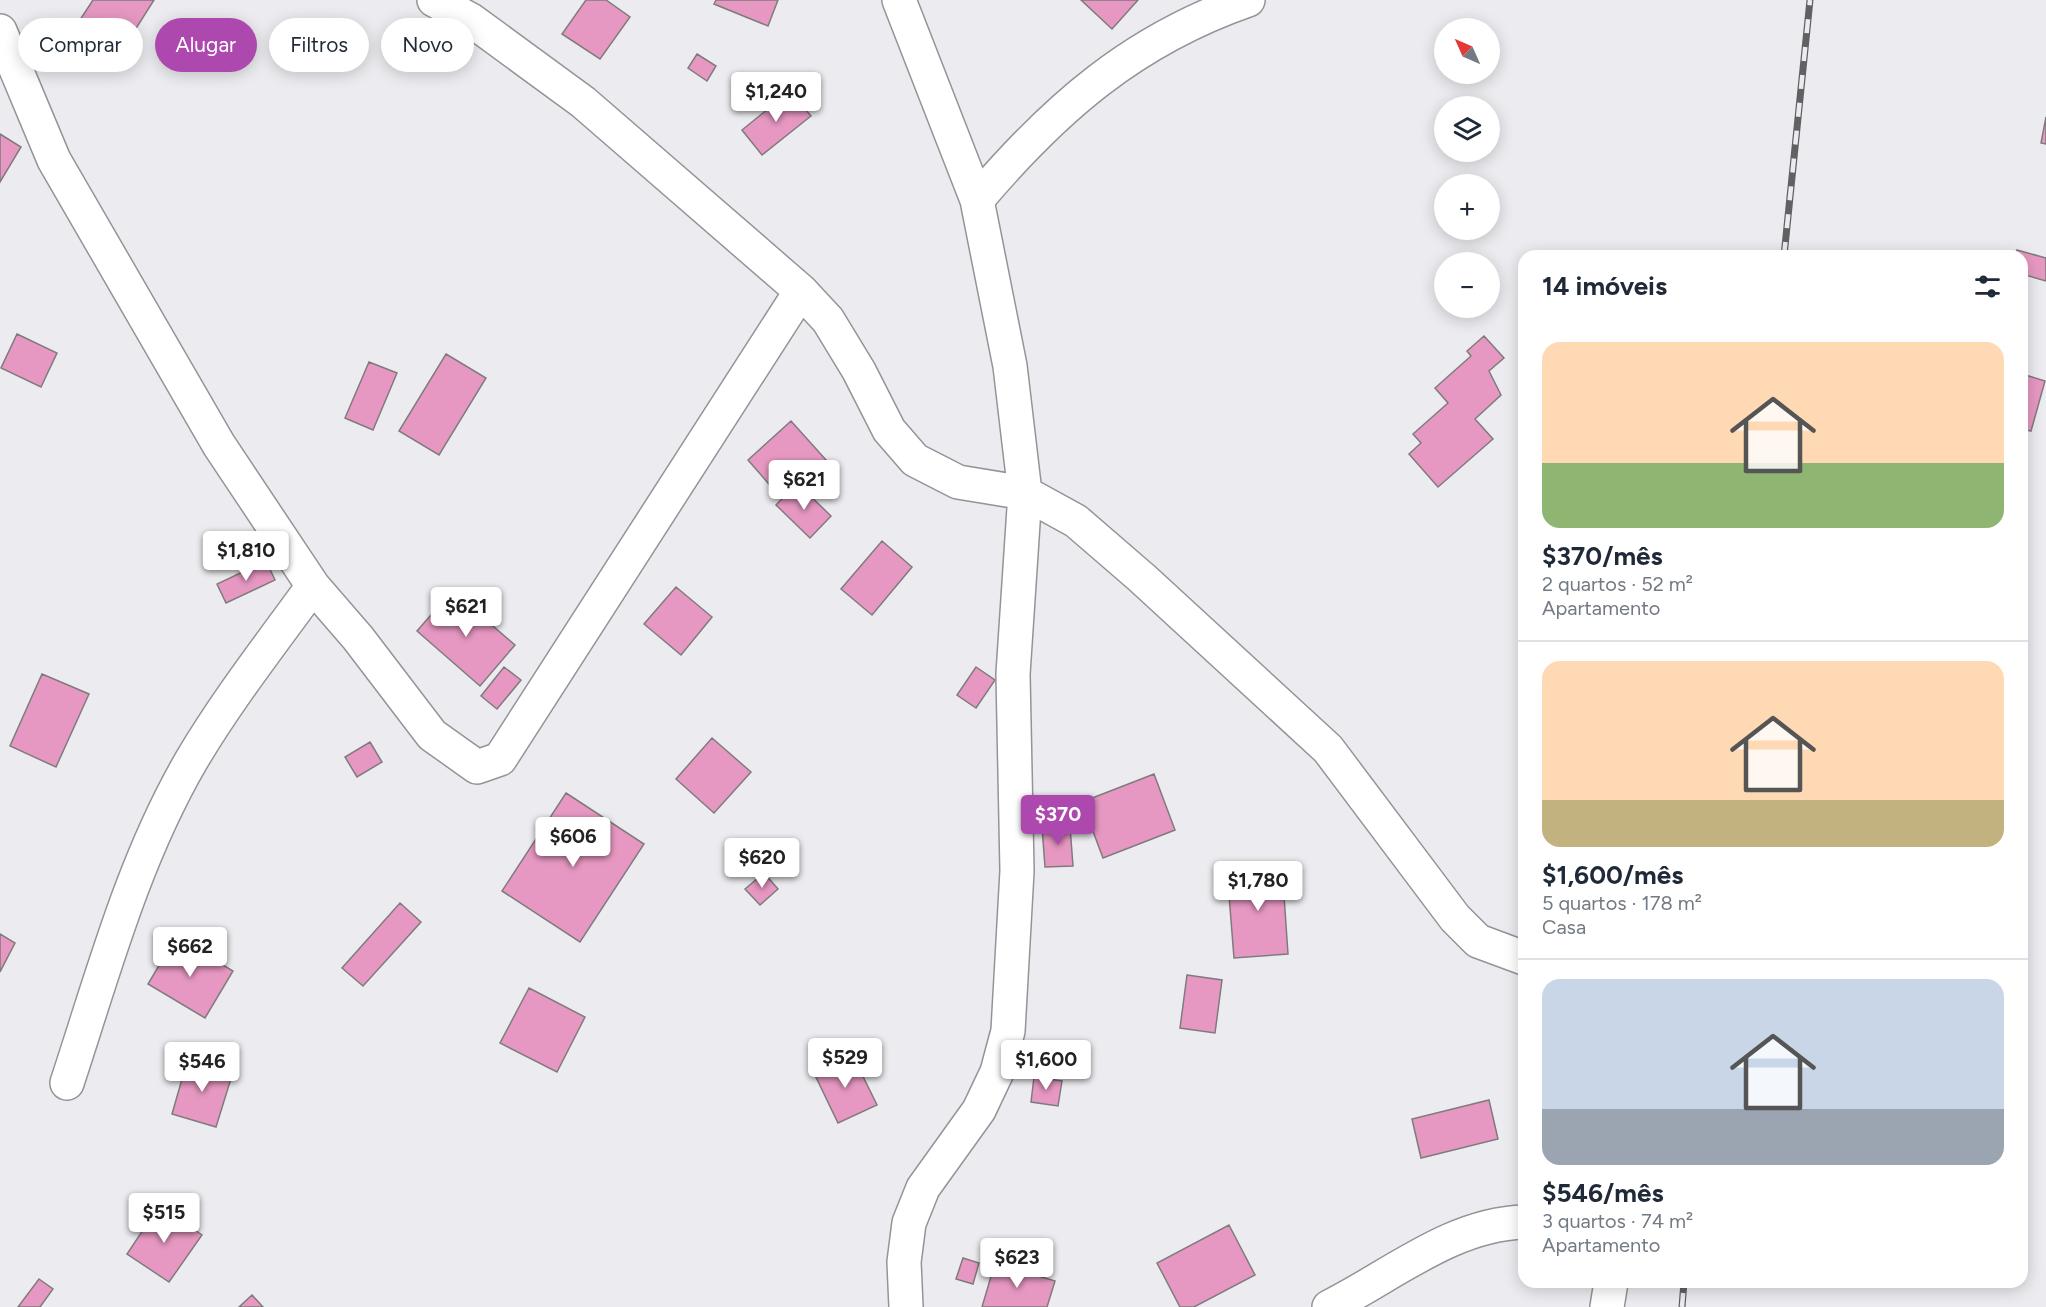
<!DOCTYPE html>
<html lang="pt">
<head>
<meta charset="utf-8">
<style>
  body { margin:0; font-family:Figtree,sans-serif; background:#f2f2f3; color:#1f2937; height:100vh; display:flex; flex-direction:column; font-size:22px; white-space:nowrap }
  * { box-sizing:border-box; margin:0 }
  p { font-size:20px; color:#747a83 }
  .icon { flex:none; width:33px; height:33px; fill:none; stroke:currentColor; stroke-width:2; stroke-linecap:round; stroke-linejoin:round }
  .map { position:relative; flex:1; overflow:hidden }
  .sheet { position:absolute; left:1518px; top:250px; width:510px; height:1038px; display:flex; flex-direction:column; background:#fff; border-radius:18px; box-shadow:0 3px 15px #0003 }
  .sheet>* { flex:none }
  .hud { position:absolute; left:18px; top:18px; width:570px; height:54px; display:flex; gap:12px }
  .needle { width:39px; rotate:315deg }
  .tools { position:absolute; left:1434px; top:18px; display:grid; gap:12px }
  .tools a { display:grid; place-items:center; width:66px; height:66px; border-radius:50%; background:#fff; box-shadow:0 3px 15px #0003; font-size:30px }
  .price { position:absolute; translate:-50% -51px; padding:0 14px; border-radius:6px; background:#fff; color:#222; font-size:20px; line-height:39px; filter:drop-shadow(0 2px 3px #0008) }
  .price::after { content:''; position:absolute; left:50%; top:36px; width:18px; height:14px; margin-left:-9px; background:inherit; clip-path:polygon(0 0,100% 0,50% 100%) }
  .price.current { background:#ac48ae; color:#fff }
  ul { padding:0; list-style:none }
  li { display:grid; align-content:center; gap:12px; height:318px; padding:0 24px }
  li+li { border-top:2px solid #e0e1e3 }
  li span { display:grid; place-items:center; height:186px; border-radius:18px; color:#555 }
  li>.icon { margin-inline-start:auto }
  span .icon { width:108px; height:108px; fill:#fffc; stroke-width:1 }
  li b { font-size:26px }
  h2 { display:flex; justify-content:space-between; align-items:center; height:72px; padding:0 24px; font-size:26px }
  .chip { padding:0 21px; border-radius:27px; background:#fff; box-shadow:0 3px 15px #0003; font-size:21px; line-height:54px }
  .chip.current { background:#ac48ae; color:#fff }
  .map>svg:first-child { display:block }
  .building { fill:#e798c2; stroke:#7f7b7d; stroke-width:1.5 }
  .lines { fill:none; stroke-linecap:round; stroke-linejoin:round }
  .minor-casing { stroke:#949498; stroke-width:36 }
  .minor { stroke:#fff; stroke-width:33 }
  .rail-casing { stroke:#616164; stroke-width:7 }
  .rail { stroke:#ececf0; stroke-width:4.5; stroke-dasharray:14; stroke-linecap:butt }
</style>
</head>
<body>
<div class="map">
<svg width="2046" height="1307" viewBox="0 0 2046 1307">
  <rect width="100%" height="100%" fill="#ececf0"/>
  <path class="building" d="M 93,0 L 154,0 L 116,60 L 72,32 Z
    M 586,0 L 606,0 L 630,17 L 600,59 L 562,34 Z
    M 716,0 L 778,0 L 768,26 L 714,4 Z
    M 1081,0 L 1138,0 L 1112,29 Z
    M 697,54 L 716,66 L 707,81 L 688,68 Z
    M 790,91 L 811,116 L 762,155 L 742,130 Z
    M 2046,117 L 2046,144 L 2041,143 Z
    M 0,134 L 21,147 L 0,182 Z
    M 2017,250 L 2046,258 L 2046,281 L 2022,274 L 2022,256 L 2015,256 Z
    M 17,334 L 57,353 L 41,387 L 1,368 Z
    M 1484,336 L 1504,358 L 1489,371 L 1501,395 L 1475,419 L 1493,439 L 1438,487 L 1409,454 L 1421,443 L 1413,434 L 1448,403 L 1435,388 L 1471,356 L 1467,351 Z
    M 446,354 L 486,378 L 439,455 L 399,431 Z
    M 369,362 L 397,373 L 373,430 L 345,418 Z
    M 2022,374 L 2045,381 L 2031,431 L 2022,429 L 2026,403 L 2022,402 Z
    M 791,421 L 826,460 L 782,499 L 748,460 Z
    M 797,483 L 831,516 L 810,538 L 776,505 Z
    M 882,541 L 912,567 L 872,615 L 841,589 Z
    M 266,561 L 275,580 L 226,603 L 217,584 Z
    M 676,587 L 712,617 L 681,655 L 644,624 Z
    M 452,591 L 515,645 L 480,686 L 417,631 Z
    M 504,667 L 521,680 L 497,709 L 481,696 Z
    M 976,667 L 995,680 L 976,708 L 957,695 Z
    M 42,674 L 89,694 L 56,767 L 10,746 Z
    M 712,738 L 751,772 L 714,813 L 676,779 Z
    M 370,742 L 382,762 L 357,777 L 345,757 Z
    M 1154,774 L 1175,830 L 1103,858 L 1082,802 Z
    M 566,793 L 644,844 L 580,942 L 502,891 Z
    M 1070,826 L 1073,866 L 1045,867 L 1042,827 Z
    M 1282,866 L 1288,954 L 1234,958 L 1227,870 Z
    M 764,873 L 778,889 L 760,905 L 745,889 Z
    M 400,903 L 421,922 L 363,986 L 342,968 Z
    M 0,934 L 15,943 L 0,972 Z
    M 176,937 L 233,971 L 205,1018 L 148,984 Z
    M 1187,975 L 1222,980 L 1215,1033 L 1180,1028 Z
    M 529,988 L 585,1017 L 557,1072 L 500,1043 Z
    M 852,1054 L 877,1105 L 838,1123 L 814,1073 Z
    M 188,1058 L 233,1072 L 216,1127 L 172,1114 Z
    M 1034,1077 L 1062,1081 L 1058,1106 L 1031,1102 Z
    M 1489,1100 L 1498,1139 L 1421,1158 L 1412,1119 Z
    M 159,1206 L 202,1235 L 169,1282 L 127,1254 Z
    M 1229,1225 L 1255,1275 L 1194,1307 L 1180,1307 L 1157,1263 Z
    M 963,1258 L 979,1263 L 973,1284 L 956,1279 Z
    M 995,1263 L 1055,1281 L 1047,1307 L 982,1307 Z
    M 39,1279 L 53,1289 L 40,1307 L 18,1307 Z
    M 252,1295 L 263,1307 L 239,1307 Z"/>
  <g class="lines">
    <defs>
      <path id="minor" d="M 434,0 L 471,20 L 583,102 L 801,291 L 828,320 L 859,371 L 889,430 L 915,460 L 958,482 L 1025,493 L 1076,521 L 1142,578 L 1328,749 L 1455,918 L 1478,941 L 1524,958
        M 899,0 L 977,200 L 1010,366 L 1025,493 L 1013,674 L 1017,871 L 1008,1031 L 997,1072 L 979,1110 L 923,1188 L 909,1223 L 904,1262 L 906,1307
        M 0,31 L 54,160 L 219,445 L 313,586 L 358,638 L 432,735 L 477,767 L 500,759 L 801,291
        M 977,200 C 1055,108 1133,40 1248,0
        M 67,1083 C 103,974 133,861 191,761 C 227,700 271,644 313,586
        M 1329,1307 C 1391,1276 1452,1224 1524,1222
        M 1607,1307 L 1611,1282"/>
    </defs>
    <use href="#minor" class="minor-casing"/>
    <use href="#minor" class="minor"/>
    <defs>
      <path id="rail" d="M 1784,256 L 1810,0
        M 1682,1307 L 1684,1282"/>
    </defs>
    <use href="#rail" class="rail-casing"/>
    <use href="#rail" class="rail"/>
  </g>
</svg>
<div class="tools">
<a><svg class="needle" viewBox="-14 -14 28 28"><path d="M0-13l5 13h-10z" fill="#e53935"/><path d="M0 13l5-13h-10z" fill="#747a83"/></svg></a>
<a><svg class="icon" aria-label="layers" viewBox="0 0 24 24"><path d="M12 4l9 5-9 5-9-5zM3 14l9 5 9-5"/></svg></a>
<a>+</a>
<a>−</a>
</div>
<b class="price" style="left:776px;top:123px">$1,240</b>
<b class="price" style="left:804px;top:511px">$621</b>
<b class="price" style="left:246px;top:582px">$1,810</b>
<b class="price" style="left:466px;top:638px">$621</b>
<b class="price current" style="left:1058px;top:846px">$370</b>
<b class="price" style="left:573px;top:868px">$606</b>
<b class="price" style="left:762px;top:889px">$620</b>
<b class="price" style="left:1258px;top:912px">$1,780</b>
<b class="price" style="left:190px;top:978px">$662</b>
<b class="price" style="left:845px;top:1089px">$529</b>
<b class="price" style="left:1046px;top:1091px">$1,600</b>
<b class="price" style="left:202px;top:1093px">$546</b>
<b class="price" style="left:164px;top:1244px">$515</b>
<b class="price" style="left:1017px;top:1289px">$623</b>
<div class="hud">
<a class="chip">Comprar</a>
<a class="chip current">Alugar</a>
<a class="chip">Filtros</a>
<a class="chip">Novo</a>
</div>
<section class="sheet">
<h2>14 imóveis<svg class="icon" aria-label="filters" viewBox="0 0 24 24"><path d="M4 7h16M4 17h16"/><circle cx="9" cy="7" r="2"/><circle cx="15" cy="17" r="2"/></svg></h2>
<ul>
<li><span style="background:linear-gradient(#ffd9b3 65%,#8fb573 0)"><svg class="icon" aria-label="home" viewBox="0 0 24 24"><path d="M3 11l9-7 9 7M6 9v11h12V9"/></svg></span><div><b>$370/mês</b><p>2 quartos · 52 m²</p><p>Apartamento</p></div></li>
<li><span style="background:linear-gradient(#ffd9b3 75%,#c2b280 0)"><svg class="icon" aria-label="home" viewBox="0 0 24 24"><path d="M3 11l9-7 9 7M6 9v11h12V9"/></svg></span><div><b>$1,600/mês</b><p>5 quartos · 178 m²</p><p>Casa</p></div></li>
<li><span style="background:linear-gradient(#c9d6e8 70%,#9aa5b1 0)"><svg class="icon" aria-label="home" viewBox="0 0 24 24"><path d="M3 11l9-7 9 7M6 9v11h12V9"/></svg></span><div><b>$546/mês</b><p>3 quartos · 74 m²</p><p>Apartamento</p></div></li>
</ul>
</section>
</div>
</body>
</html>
